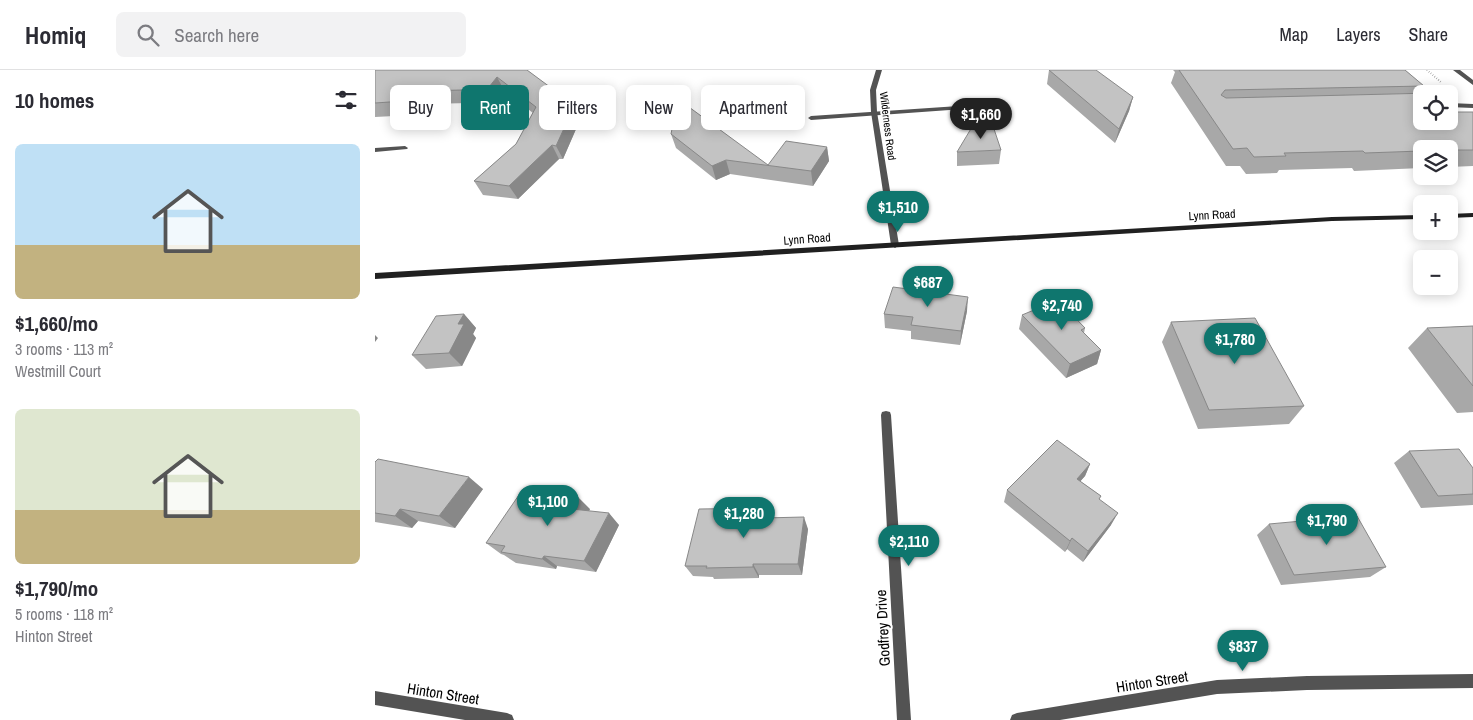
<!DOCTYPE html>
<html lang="en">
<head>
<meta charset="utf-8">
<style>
  body { margin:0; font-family:"Archivo Narrow",sans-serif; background:#f2f2f3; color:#2b2b33; height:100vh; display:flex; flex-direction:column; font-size:19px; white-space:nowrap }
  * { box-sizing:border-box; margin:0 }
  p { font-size:16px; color:#7c7c81 }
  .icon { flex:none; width:28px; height:28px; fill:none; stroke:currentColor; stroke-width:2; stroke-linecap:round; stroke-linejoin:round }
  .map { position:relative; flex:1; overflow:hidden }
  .panel { display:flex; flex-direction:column; background:#fff; width:375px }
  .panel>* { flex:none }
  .guide { position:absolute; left:15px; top:15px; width:475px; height:45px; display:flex; gap:10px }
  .tools { position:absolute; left:1038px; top:15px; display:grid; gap:10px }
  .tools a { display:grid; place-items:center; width:45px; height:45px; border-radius:8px; background:#fff; box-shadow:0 2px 12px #0003; font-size:25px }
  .price { position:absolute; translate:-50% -42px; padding:0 11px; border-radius:18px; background:#0f766e; color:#fff; font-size:16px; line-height:32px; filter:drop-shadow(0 1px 2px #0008) }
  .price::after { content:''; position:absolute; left:50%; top:30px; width:15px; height:11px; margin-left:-8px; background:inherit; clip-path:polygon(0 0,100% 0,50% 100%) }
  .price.on { background:#222; color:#fff }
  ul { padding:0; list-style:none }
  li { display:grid; align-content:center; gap:10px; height:265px; padding:0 15px }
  li span { display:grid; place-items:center; height:155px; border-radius:8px; color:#555 }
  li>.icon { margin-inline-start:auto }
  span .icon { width:90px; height:90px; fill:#fffc; stroke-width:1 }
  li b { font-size:21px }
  h2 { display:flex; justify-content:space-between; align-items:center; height:60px; padding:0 15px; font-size:21px }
  .chip { padding:0 18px; border-radius:8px; background:#fff; box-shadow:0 2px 12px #0003; font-size:18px; line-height:45px }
  .chip.on { background:#0f766e; color:#fff }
  header { display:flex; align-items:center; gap:30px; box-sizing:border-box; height:70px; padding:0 25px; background:#fff; border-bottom:1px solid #e1e1e2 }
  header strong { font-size:24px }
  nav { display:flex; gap:28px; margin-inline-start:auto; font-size:18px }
  .search { width:350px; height:45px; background:#f2f2f3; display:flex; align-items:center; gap:12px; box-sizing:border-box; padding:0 18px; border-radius:8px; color:#7c7c81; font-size:19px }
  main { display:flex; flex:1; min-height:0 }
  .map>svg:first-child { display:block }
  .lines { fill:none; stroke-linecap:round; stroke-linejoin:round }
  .path { stroke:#757575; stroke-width:2; stroke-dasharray:0.5 2; stroke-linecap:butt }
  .minor { fill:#535353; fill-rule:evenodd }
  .tertiary { fill:#535353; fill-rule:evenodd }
  .secondary { fill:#202020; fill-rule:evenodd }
  .wall { fill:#a8a8a8 }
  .shaded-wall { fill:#888 }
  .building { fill:#c3c3c3; stroke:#888 }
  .labels { text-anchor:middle; stroke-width:4; stroke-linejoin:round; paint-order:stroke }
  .far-street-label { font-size:11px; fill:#000; stroke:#fff }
  .street-label { font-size:12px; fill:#000; stroke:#fff }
  .near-street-label { font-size:15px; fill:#000; stroke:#fff }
</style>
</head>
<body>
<header>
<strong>Homiq</strong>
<div class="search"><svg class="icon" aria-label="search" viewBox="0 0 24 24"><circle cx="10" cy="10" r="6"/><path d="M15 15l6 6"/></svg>Search here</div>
<nav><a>Map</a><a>Layers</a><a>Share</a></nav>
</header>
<main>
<section class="panel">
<h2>10 homes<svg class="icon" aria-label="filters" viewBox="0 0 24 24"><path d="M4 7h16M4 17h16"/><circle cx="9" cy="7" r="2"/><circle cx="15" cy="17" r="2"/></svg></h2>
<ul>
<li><span style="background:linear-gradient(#bfe0f5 65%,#c2b280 0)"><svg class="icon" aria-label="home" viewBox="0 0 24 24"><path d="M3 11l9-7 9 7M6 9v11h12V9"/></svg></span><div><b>$1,660/mo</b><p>3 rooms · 113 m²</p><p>Westmill Court</p></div></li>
<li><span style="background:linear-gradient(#dfe7d0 65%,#c2b280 0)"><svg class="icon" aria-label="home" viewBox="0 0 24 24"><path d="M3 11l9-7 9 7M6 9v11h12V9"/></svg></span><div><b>$1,790/mo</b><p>5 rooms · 118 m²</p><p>Hinton Street</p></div></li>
</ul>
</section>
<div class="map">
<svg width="1098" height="650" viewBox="0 0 1098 650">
  <rect width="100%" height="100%" fill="#fff"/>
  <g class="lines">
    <path class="path" d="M 1052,0 L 1067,13"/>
    <path class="minor" d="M 1078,0 L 1085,0 L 1098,10 L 1098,15 Z
      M 628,33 L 630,34 L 630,36 L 436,50 L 433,48 L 436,46 Z
      M 1074,33 L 1098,34 L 1098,38 L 1074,37 Z
      M 30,76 L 33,78 L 32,79 L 0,82 L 0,78 Z
      M 511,341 L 515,342 L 516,345 L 536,650 L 522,650 L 506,345 L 507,342 Z
      M 1098,604 L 1098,618 L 932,620 L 842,624 L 685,650 L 635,650 L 637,645 L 642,643 L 842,610 L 932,606 Z
      M 0,621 L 132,643 L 137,645 L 139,650 L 90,650 L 0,635 Z"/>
    <path class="tertiary" d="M 501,0 L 507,0 L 501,20 L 502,42 L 524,175 L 520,178 L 516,175 L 496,42 L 495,20 Z"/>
    <path class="secondary" d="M 1098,143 L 1098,147 L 1074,148 L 1074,144 Z
      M 1046,145 L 1046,149 L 957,151 L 0,209 L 0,203 L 957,147 Z"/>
  </g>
  <path class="wall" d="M 0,0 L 152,0 L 208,43 L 188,89 L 184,89 L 143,129 L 108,125 L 99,111 L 141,74 L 158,43 L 129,20 L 121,30 L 98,31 L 95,33 L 50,34 L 43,43 L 38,45 L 0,47 Z
    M 674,0 L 758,27 L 754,41 L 740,73 L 672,14 Z
    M 798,0 L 1030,0 L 1049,16 L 1044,23 L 1082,42 L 1098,42 L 1098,96 L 1074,97 L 1074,79 L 1046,79 L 1046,98 L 979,101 L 977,98 L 904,100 L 902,103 L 871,104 L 865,96 L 851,96 L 796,13 L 800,2 Z
    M 296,64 L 393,95 L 452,77 L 454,91 L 438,116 L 355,104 L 341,110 L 301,78 Z
    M 626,80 L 624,94 L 582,96 L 582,82 Z
    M 592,241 L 585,275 L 536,269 L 536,261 L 510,258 L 509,244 Z
    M 89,244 L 101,258 L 98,264 L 101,268 L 87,296 L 51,299 L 37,285 Z
    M 647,245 L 710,258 L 709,263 L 726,280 L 722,294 L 691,308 L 644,259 Z
    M 796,252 L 929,336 L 914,354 L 823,359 L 787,272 Z
    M 1098,256 L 1098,342 L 1082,343 L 1033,278 L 1052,258 Z
    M 1034,381 L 1098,398 L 1098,435 L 1046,438 L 1019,393 Z
    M 0,392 L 108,419 L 80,458 L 43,451 L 37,458 L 0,452 Z
    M 715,394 L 710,406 L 705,411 L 726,426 L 724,429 L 736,455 L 708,492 L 692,479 L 690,482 L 629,432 L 632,420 Z
    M 215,439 L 214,441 L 244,455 L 221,502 L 182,496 L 181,499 L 141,493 L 129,485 L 126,484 L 111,473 Z
    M 394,448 L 433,459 L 427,505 L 384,505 L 384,508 L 339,509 L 338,507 L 318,506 L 310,496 Z
    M 894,454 L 1011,497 L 995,507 L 906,515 L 882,465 Z"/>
  <path class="shaded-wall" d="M 122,7 L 129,20 L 121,30 L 114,17 Z
    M 90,18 L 98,31 L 95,33 L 88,20 Z
    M 42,21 L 50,34 L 43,43 L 38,45 L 29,31 Z
    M 758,27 L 754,41 L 740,73 L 744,59 Z
    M 202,30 L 208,43 L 188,89 L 181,76 Z
    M 177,75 L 184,89 L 143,129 L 134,116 Z
    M 452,77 L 454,91 L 438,116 L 436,101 Z
    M 351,90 L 355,104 L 341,110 L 337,96 Z
    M 593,227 L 592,241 L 585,275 L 586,261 Z
    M 89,244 L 101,258 L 98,264 L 101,268 L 87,296 L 74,283 L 83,254 Z
    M 0,265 L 3,268 L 0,272 Z
    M 726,280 L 722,294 L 691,308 L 695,294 Z
    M 715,394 L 710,406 L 697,421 L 702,409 Z
    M 94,407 L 108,419 L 80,458 L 64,446 Z
    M 203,427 L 215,439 L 209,450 L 197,439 Z
    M 390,438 L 395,450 L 388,448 Z
    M 25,439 L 43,451 L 37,458 L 20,446 Z
    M 234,443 L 244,455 L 221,502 L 209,491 Z
    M 743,443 L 736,455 L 708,492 L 713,481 Z
    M 429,447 L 433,459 L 427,505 L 423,494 Z
    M 697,468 L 692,479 L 690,482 L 695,471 Z
    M 169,486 L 182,496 L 181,499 L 167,489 Z
    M 378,494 L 384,505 L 384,508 L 378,497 Z"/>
  <path class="building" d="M 0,0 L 152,0 L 179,20 L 186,18 L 202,30 L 181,76 L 177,75 L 134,116 L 99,111 L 141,74 L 161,37 L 122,7 L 114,17 L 90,18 L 88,20 L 42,21 L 35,30 L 29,31 L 0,33 Z
    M 674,0 L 721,0 L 758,27 L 744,59 Z
    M 804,0 L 1030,0 L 1049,16 L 850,20 L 846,25 L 851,28 L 1058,23 L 1059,24 L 1046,24 L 1046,51 L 1074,51 L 1074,36 L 1082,42 L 1098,42 L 1098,80 L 1074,80 L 1074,79 L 1046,79 L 1046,81 L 990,83 L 988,81 L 909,83 L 911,86 L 879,87 L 872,78 L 858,79 Z
    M 303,29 L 393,95 L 411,71 L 452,77 L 436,101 L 351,90 L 337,96 L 296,64 Z
    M 618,56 L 626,80 L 582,82 L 597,57 Z
    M 518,217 L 593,227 L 586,261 L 536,255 L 538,247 L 509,244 Z
    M 683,230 L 710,258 L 706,260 L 726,280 L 695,294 L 647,245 Z
    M 89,244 L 83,254 L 89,254 L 74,283 L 37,285 L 61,246 Z
    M 880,248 L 929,336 L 834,340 L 796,252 Z
    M 1098,256 L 1098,316 L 1052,258 Z
    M 682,370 L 715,394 L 702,409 L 726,426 L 724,429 L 743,443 L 713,481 L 697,468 L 695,471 L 632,420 Z
    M 1084,379 L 1098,398 L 1098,424 L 1063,426 L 1034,381 Z
    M 3,389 L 94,407 L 64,446 L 25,439 L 20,446 L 0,443 L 0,392 Z
    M 148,419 L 203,427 L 197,439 L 234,443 L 209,491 L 169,486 L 167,489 L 126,482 L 130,476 L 111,473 Z
    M 390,438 L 388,448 L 429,447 L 423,494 L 378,494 L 378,497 L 331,498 L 332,496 L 310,496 L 324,439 Z
    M 982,446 L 1011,497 L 919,505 L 894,454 Z"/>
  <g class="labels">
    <g class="far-street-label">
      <text transform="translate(513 56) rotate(83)" y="4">Wilderness Road</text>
    </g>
    <g class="street-label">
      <text transform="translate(837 145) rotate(-3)" y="4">Lynn Road</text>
      <text transform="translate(432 169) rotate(-4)" y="4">Lynn Road</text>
    </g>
    <g class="near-street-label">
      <text transform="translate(508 558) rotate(-93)" y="5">Godfrey Drive</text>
      <text transform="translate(777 612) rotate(-9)" y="5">Hinton Street</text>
      <text transform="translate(68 624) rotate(9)" y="5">Hinton Street</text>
    </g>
  </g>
</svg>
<div class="tools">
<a><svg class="icon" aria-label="locate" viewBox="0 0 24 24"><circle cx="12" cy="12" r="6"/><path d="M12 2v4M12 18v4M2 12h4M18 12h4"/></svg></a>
<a><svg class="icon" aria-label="layers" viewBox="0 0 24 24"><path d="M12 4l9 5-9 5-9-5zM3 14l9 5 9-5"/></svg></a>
<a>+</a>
<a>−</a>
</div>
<b class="price on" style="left:606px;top:70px">$1,660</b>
<b class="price" style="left:523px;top:163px">$1,510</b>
<b class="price" style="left:553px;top:238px">$687</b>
<b class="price" style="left:687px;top:261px">$2,740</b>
<b class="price" style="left:860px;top:295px">$1,780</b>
<b class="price" style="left:173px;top:457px">$1,100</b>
<b class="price" style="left:369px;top:469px">$1,280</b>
<b class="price" style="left:952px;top:476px">$1,790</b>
<b class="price" style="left:534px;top:497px">$2,110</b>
<b class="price" style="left:868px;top:602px">$837</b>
<div class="guide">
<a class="chip">Buy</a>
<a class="chip on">Rent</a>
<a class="chip">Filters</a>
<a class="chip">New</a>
<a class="chip">Apartment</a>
</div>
</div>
</main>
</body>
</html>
